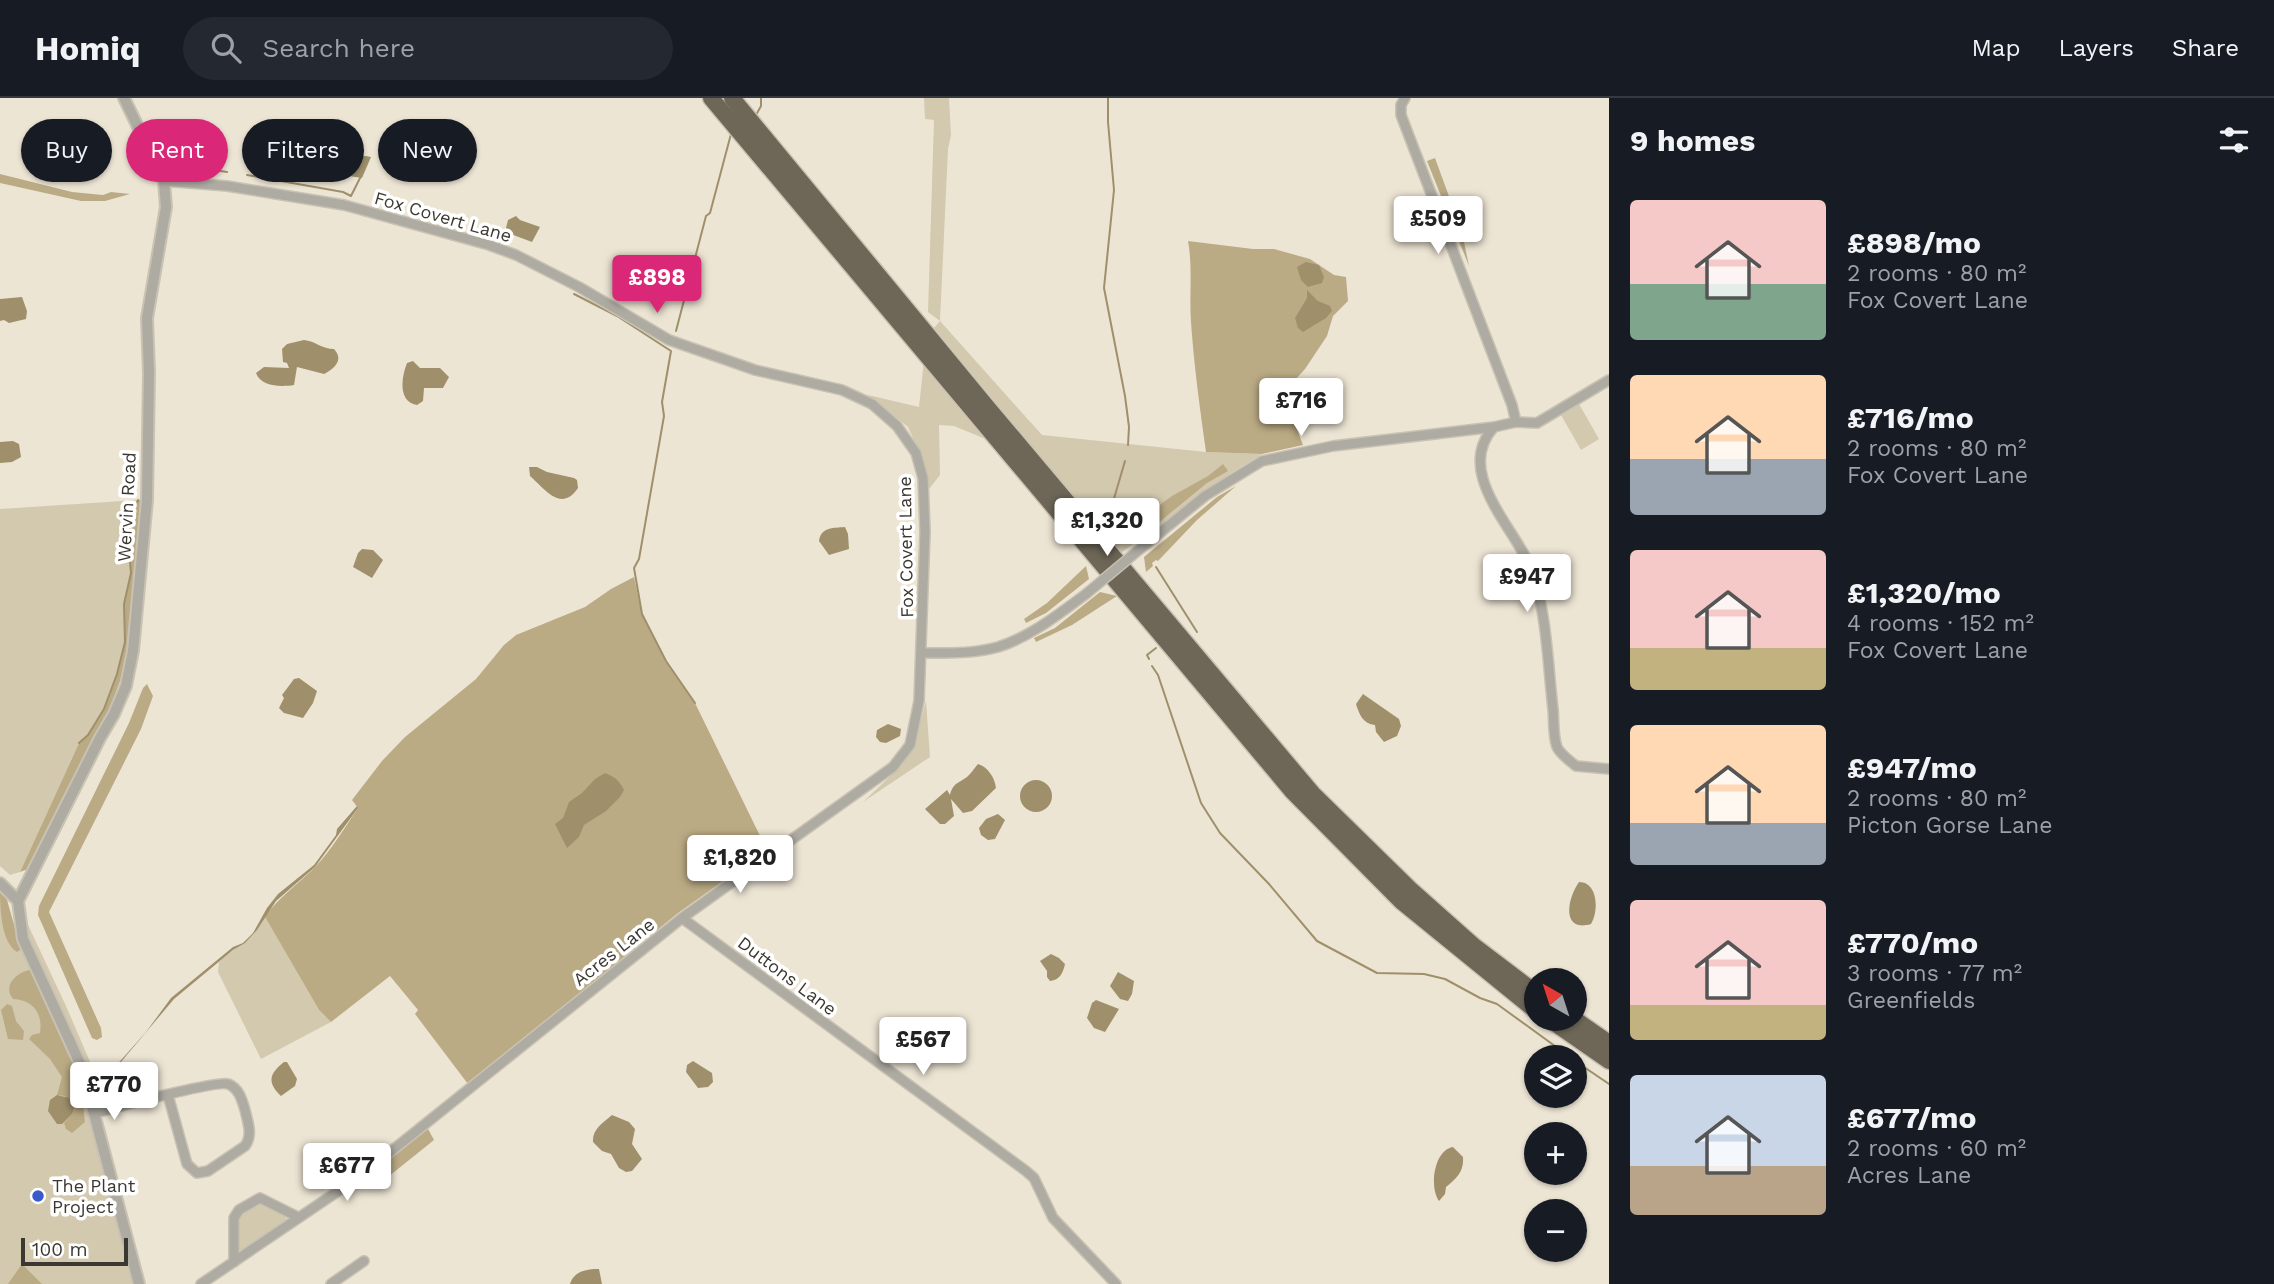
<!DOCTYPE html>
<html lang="en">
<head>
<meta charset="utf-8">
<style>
  body { margin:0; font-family:"Work Sans",sans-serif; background:#242831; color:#f1f3f6; height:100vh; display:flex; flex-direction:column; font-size:26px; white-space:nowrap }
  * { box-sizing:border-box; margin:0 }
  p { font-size:23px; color:#9ea1a6 }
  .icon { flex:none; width:38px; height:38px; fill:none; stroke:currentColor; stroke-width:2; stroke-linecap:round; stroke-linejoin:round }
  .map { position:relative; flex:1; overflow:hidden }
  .sheet { display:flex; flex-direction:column; background:#171b24; width:665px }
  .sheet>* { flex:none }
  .banner { position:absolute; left:21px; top:21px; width:665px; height:63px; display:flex; gap:14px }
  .needle { width:46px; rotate:321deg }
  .tools { position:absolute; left:1524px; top:870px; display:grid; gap:14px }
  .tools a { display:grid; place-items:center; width:63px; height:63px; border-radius:50%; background:#171b24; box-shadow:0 2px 5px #0004; font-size:35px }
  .scale { position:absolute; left:21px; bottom:18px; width:107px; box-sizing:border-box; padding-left:7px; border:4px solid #3b3831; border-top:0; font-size:19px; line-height:24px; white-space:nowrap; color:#3b3831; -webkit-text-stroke:5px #fff; paint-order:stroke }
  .price { position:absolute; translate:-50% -60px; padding:0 16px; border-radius:7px; background:#fff; color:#222; font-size:23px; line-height:46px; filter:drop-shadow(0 2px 4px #0008) }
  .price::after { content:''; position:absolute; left:50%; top:42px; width:21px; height:16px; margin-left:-10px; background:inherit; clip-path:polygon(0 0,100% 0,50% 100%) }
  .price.active { background:#db2777; color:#fff }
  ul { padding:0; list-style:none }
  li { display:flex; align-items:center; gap:21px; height:175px; padding:0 21px }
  li span { display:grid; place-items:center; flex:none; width:196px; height:140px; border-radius:7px; color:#555 }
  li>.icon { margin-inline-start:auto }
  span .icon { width:84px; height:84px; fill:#fffc; stroke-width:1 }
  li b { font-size:30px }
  h2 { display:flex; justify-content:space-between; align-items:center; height:84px; padding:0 21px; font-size:30px }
  .pill { padding:0 24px; border-radius:32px; background:#171b24; box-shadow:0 2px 5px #0004; font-size:24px; line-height:63px }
  .pill.active { background:#db2777; color:#fff }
  header { display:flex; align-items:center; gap:42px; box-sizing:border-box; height:98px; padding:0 35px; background:#171b24; border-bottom:2px solid #363941 }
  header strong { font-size:33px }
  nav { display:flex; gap:38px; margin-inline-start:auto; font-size:24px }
  .search { width:490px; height:63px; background:#242831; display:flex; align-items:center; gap:18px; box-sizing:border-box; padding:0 24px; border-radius:38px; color:#9ea1a6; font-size:26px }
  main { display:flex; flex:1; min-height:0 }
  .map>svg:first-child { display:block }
  .green { fill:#d3c9af }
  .forest { fill:#bbab85 }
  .water { fill:#9f906b }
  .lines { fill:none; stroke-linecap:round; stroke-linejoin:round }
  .stream { stroke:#9f906b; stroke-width:2 }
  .minor-casing { stroke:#c9c2b3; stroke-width:12 }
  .tertiary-casing { stroke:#c9c2b3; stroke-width:14 }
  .motorway-casing { stroke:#c9c2b3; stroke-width:19 }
  .minor { stroke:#aeaba3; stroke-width:9 }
  .tertiary { stroke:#aeaba3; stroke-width:10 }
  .motorway { stroke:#6e6758; stroke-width:16 }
  .minor-bridge-casing { stroke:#c9c2b3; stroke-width:12; stroke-linecap:butt }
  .minor-bridge { stroke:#aeaba3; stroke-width:9 }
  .poi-dot { fill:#395acc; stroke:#fff; stroke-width:2.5 }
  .labels { text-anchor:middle; stroke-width:7; stroke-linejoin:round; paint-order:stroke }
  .street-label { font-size:18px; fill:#3b3831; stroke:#fff }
  .poi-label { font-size:18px; fill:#3b3831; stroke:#fff; text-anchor:start }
</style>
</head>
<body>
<header>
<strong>Homiq</strong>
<div class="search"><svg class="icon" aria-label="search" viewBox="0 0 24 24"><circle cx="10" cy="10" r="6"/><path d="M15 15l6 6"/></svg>Search here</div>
<nav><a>Map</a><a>Layers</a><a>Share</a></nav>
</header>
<main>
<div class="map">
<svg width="1609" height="1186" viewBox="0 0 1609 1186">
  <rect width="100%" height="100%" fill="#ede5d4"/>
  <path class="green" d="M 924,0 L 949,0 L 951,37 L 948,51 L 940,223 L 1042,337 L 1206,354 L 1262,356 L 1231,375 L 1122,454 L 1074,399 L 934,230 L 940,223 L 928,214 L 934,22 L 925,21 Z
    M 924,262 L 988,342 L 954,328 L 939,327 L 940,377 L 929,391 L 921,358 L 908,329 L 868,297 L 919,309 Z
    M 1579,306 L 1599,341 L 1581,352 L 1561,317 Z
    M 138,402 L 130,419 L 128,443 L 131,475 L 124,506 L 125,544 L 117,576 L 104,611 L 88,637 L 79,645 L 20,774 L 10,777 L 0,768 L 0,411 Z
    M 926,603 L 930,659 L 863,704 L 903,666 L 915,644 Z
    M 0,795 L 7,802 L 19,849 L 69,951 L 88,1014 L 132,1186 L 0,1186 Z
    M 22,814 L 66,908 L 94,973 L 87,972 L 27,839 Z
    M 265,819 L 319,912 L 331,924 L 261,961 L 218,874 L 219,864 C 238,847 251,843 265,819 Z
    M 258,1105 L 285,1117 L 286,1122 L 243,1155 L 239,1155 L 236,1124 L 242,1115 Z"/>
  <path class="forest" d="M 1435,60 L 1462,134 L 1469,168 L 1427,63 Z
    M 0,76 L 72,94 L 103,97 L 111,94 L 130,96 L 105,103 L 81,103 L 0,85 Z
    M 1188,143 L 1253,151 L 1274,151 L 1310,161 L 1334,177 L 1346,179 L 1348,203 L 1333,218 L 1327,238 L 1305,271 L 1283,295 L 1303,347 L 1262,356 L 1206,354 C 1200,311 1194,268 1191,224 C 1189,196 1193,170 1188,143 Z
    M 1223,366 L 1228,373 L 1207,385 L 1135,444 L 1116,439 L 1172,398 L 1208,378 Z
    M 1236,388 L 1197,422 L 1158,463 L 1156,462 L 1152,465 L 1153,468 L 1146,474 L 1144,459 L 1217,399 Z
    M 144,401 L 133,549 L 100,636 L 28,771 L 20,774 L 79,645 L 88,637 L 104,611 L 117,576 L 125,544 L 124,506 L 131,475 L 128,443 L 130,419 L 138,402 Z
    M 1086,468 L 1089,481 L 1046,515 L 1026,525 L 1024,521 L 1047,505 Z
    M 634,479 L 642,516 L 666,563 L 695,605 L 767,752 L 678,815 L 468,986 L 415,916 L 418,912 L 390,878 L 331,924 L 319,912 L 265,819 C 279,798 299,786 316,768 C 332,751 345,729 358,710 L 352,702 L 382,663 L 405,639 L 476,581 L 504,547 L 516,537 L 585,509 L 611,491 Z
    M 1100,494 L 1117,498 L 1072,527 L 1036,544 L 1034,540 L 1055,530 Z
    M 147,586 L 153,598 L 141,631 L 49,814 L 101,930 L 102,939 L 97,942 L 92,940 L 38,817 L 39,808 L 129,625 L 143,590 Z
    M 0,788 L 7,802 L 20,848 L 20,852 L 17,854 C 0,843 0,807 0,788 Z
    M 30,872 C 49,911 73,950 82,992 C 84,1002 83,1012 85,1024 L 72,1035 L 66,1031 L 64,1025 L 72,1016 L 65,998 L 57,997 L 62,979 L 50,961 L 29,941 L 32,937 L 40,935 C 43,915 33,902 13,901 C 2,888 17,874 30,872 Z
    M 7,906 L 12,908 L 16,923 L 24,933 L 23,942 L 8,941 L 1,912 Z
    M 427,1029 L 434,1042 L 373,1091 L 367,1081 Z
    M 22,1166 L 42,1186 L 8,1186 Z"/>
  <path class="water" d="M 366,58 L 371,59 L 362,80 L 349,78 L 346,73 C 351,61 353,59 366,58 Z
    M 516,118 L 520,122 L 540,129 L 532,144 L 505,134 L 508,122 Z
    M 1306,164 L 1319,167 L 1324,179 L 1322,185 L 1308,189 L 1301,182 L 1297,169 Z
    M 1307,192 L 1318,203 L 1330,208 L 1332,213 L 1326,220 L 1303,234 L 1298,230 L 1295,220 L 1307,200 Z
    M 22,199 L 27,213 L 26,221 L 9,225 L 4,222 L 0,223 L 0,201 Z
    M 304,242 C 315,243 322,251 334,251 C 344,262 335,270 324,276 L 297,269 L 294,287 C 281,289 261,289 256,275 L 264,269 L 289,270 L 287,265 L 283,264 L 282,251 L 287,246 Z
    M 413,263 L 420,270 L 440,270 L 449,279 L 443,290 L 424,290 L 423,303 L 417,307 C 398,304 401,280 407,265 Z
    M 13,343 L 19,346 L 21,359 L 12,364 L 0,365 L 0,344 Z
    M 529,369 L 537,369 L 547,374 L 574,380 L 577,382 L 578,390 C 561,415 545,391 530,378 Z
    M 845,429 L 848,436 L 849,451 L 829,457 L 819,443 C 821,429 833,430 845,429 Z
    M 362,451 L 373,452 L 383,462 L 372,480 L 353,469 L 358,455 Z
    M 299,580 L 317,593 L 313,605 L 303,620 L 284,615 L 279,610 L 284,600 L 282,597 L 294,581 Z
    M 1363,596 L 1399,621 L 1401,628 L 1397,638 L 1384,644 L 1376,634 L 1375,627 C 1363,626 1359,616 1356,606 Z
    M 888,626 L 901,631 L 900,638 L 886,645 L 880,644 L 876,639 L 877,632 Z
    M 978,666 C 988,669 995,680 996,690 L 972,713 L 963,715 L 951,701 L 954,718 L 945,726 L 940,726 L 925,711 L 947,692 L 950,697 C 953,683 962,685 970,676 C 973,673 975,669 978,666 Z
    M 605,675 C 615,679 619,682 624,692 L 620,699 L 606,713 L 584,727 L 579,739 L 567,750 L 555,726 L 563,720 L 569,704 L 582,695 L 595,681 Z
    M1020 698a16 16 0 1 1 32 0a16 16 0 1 1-32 0Z
    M 357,708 L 358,710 L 315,769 L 276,803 L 257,832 L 245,845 L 233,852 L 174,901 L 99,990 L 98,988 L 146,934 L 171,900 L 233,849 L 243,845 L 253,835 L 267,810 L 278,796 L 314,767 L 336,737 L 337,731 Z
    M 998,716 L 1005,722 L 995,741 L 988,742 L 981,737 L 979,730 L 986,721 Z
    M 1579,784 C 1598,784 1599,813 1591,826 C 1560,835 1568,799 1579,784 Z
    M 1051,856 L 1059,860 L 1065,866 C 1063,875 1060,882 1050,883 L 1047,879 L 1047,873 L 1040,863 Z
    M 1118,874 L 1134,883 L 1132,896 L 1128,903 L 1120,901 L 1110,888 Z
    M 1096,902 L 1119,911 L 1105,934 L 1094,930 L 1087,920 L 1092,905 Z
    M 693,963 L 712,975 L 713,984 L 708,989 L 698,990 L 686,974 L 687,967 Z
    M 284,964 L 287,964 L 297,981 L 295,988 L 281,998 C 266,984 270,975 284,964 Z
    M 57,997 L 69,1000 L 75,1007 L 72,1016 L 62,1026 L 57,1026 L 48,1013 L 50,1002 Z
    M 612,1017 L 629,1024 L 635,1031 L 632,1046 L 642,1061 L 632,1073 L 626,1074 L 619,1070 L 611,1056 L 602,1053 L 593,1044 C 592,1031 603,1025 612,1017 Z
    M 1453,1049 L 1463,1059 C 1464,1074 1457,1080 1446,1089 L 1445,1096 L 1439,1103 C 1429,1089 1434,1052 1453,1049 Z
    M 599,1171 L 602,1186 L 570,1186 C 574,1173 587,1171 599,1171 Z"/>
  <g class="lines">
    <path class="stream" d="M 1108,0 L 1108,24 L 1114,92 L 1104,190 L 1125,298 L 1129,329 L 1128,347
      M 756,17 L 761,8 L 761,0
      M 170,65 L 227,74
      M 247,77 L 343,94 L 351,98 L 360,80
      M 574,196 L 617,218 L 671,253 L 662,304 L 664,318 L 639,461 L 634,470 L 642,516 L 666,563 L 695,605
      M 676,233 L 706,118 L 710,115 L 731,36
      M 1123,431 L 1111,427 L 1113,404 L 1125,363
      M 1156,469 L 1197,534
      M 1149,561 L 1147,557 L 1156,550
      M 1152,568 L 1158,577 L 1201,705 L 1220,735 L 1269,786 L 1317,843 L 1377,875 L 1424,876 L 1445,881 L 1480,900 L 1497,906 L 1570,959
      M 79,645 L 88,637 L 104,611 L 117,576 L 125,544 L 124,506 L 131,475 L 128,443 L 130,419 L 138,402
      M 1575,963 L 1609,986"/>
    <defs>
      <path id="minor" d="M 1405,0 L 1401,7 L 1401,17 L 1512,307 L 1516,324
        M 164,83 L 227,88 L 344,107 L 489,147 L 516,157 L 579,189 L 669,242 L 755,272 L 842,292 L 872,306 L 897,328 L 916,355 L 923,380 L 925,434 L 919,603 L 910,647 L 893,669 L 682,820 L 359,1079 L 201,1186
        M 1494,329 C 1451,376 1521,435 1534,478 C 1547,521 1548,568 1553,611 C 1554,622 1553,639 1557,649 C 1560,656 1570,663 1576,668 L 1609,671
        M 1146,446 L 1205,398 L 1262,363 L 1333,348 L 1494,329 L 1516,324 L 1537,325 L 1609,282
        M 922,555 C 947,555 973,556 998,549 C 1030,539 1059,516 1086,496
        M 682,820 L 1026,1073 L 1034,1080 L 1053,1120 L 1116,1186
        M 95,1015 C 114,1010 217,982 228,986 C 239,990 242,1002 245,1012 C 248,1025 253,1037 245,1048 L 208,1073 L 197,1075 L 187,1066 L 168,997
        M 234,1164 L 234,1120 L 239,1112 L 260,1100 L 298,1119
        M 331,1186 L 364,1163"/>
      <path id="tertiary" d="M 0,785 L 18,803 L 23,841 L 82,970 L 139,1186
        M 18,803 L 100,640 L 114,616 L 126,588 L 133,553 L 147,402 L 149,275 L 147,220 L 166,109 L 164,83 L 124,0"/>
      <path id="motorway" d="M 711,0 L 1292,693 L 1402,804 L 1536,913
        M 732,0 L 988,310 L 1313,696 L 1410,791 L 1473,847 L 1536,895
        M 1547,920 L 1609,963
        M 1573,920 L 1609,945"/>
    </defs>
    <use href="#minor" class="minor-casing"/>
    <use href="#tertiary" class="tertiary-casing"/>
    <use href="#motorway" class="motorway-casing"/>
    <use href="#minor" class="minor"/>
    <use href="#tertiary" class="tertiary"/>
    <use href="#motorway" class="motorway"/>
    <defs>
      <path id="minor-bridge" d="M 1086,496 L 1146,446"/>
    </defs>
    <use href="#minor-bridge" class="minor-bridge-casing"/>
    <use href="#minor-bridge" class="minor-bridge"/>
  </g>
  <circle class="poi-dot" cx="38" cy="1098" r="7"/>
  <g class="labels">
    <g class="street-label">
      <text transform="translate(443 119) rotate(16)" y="6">Fox Covert Lane</text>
      <text transform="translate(127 409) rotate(-87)" y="6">Wervin Road</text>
      <text transform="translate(906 449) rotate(-91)" y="6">Fox Covert Lane</text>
      <text transform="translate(614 854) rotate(-38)" y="6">Acres Lane</text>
      <text transform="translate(787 878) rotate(37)" y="6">Duttons Lane</text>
    </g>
    <g class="poi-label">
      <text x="52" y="1094">The Plant<tspan x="52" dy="21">Project</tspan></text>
    </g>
  </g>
</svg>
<div class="tools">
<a><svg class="needle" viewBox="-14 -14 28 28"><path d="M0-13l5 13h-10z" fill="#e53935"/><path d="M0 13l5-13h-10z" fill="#9ea1a6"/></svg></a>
<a><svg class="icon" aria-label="layers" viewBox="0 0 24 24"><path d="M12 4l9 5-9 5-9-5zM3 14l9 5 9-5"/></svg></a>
<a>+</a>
<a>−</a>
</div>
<div class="scale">100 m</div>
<b class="price" style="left:1438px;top:158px">£509</b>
<b class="price active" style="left:657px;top:217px">£898</b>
<b class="price" style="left:1301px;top:340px">£716</b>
<b class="price" style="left:1107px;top:460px">£1,320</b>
<b class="price" style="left:1527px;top:516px">£947</b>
<b class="price" style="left:740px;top:797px">£1,820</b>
<b class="price" style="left:923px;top:979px">£567</b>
<b class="price" style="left:114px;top:1024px">£770</b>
<b class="price" style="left:347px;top:1105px">£677</b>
<div class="banner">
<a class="pill">Buy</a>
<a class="pill active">Rent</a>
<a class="pill">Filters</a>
<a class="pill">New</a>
</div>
</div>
<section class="sheet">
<h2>9 homes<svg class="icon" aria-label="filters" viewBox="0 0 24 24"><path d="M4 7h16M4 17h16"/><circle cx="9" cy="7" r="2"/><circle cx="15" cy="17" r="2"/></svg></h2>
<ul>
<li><span style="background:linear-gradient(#f6c9c9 60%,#7fa58c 0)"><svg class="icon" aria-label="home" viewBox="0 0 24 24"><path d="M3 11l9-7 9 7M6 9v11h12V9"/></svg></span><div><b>£898/mo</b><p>2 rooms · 80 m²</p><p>Fox Covert Lane</p></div></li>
<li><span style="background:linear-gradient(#ffd9b3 60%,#9aa5b1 0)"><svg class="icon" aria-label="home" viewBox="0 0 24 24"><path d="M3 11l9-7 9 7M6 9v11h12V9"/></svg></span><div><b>£716/mo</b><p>2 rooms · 80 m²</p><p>Fox Covert Lane</p></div></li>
<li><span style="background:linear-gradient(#f6c9c9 70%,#c2b280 0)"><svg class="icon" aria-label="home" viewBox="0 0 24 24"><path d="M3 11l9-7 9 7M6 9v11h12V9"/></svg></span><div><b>£1,320/mo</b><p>4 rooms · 152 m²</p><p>Fox Covert Lane</p></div></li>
<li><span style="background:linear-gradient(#ffd9b3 70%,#9aa5b1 0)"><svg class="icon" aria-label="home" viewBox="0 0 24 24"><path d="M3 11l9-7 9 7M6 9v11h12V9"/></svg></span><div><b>£947/mo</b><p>2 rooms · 80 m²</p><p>Picton Gorse Lane</p></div></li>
<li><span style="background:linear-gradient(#f6c9c9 75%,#c2b280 0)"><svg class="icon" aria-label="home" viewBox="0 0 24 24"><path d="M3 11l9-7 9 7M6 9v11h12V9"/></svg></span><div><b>£770/mo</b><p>3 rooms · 77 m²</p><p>Greenfields</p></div></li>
<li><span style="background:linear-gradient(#c9d6e8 65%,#b9a48a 0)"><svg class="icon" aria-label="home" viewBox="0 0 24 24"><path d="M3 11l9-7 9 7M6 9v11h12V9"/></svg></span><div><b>£677/mo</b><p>2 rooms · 60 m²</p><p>Acres Lane</p></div></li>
</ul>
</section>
</main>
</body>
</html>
